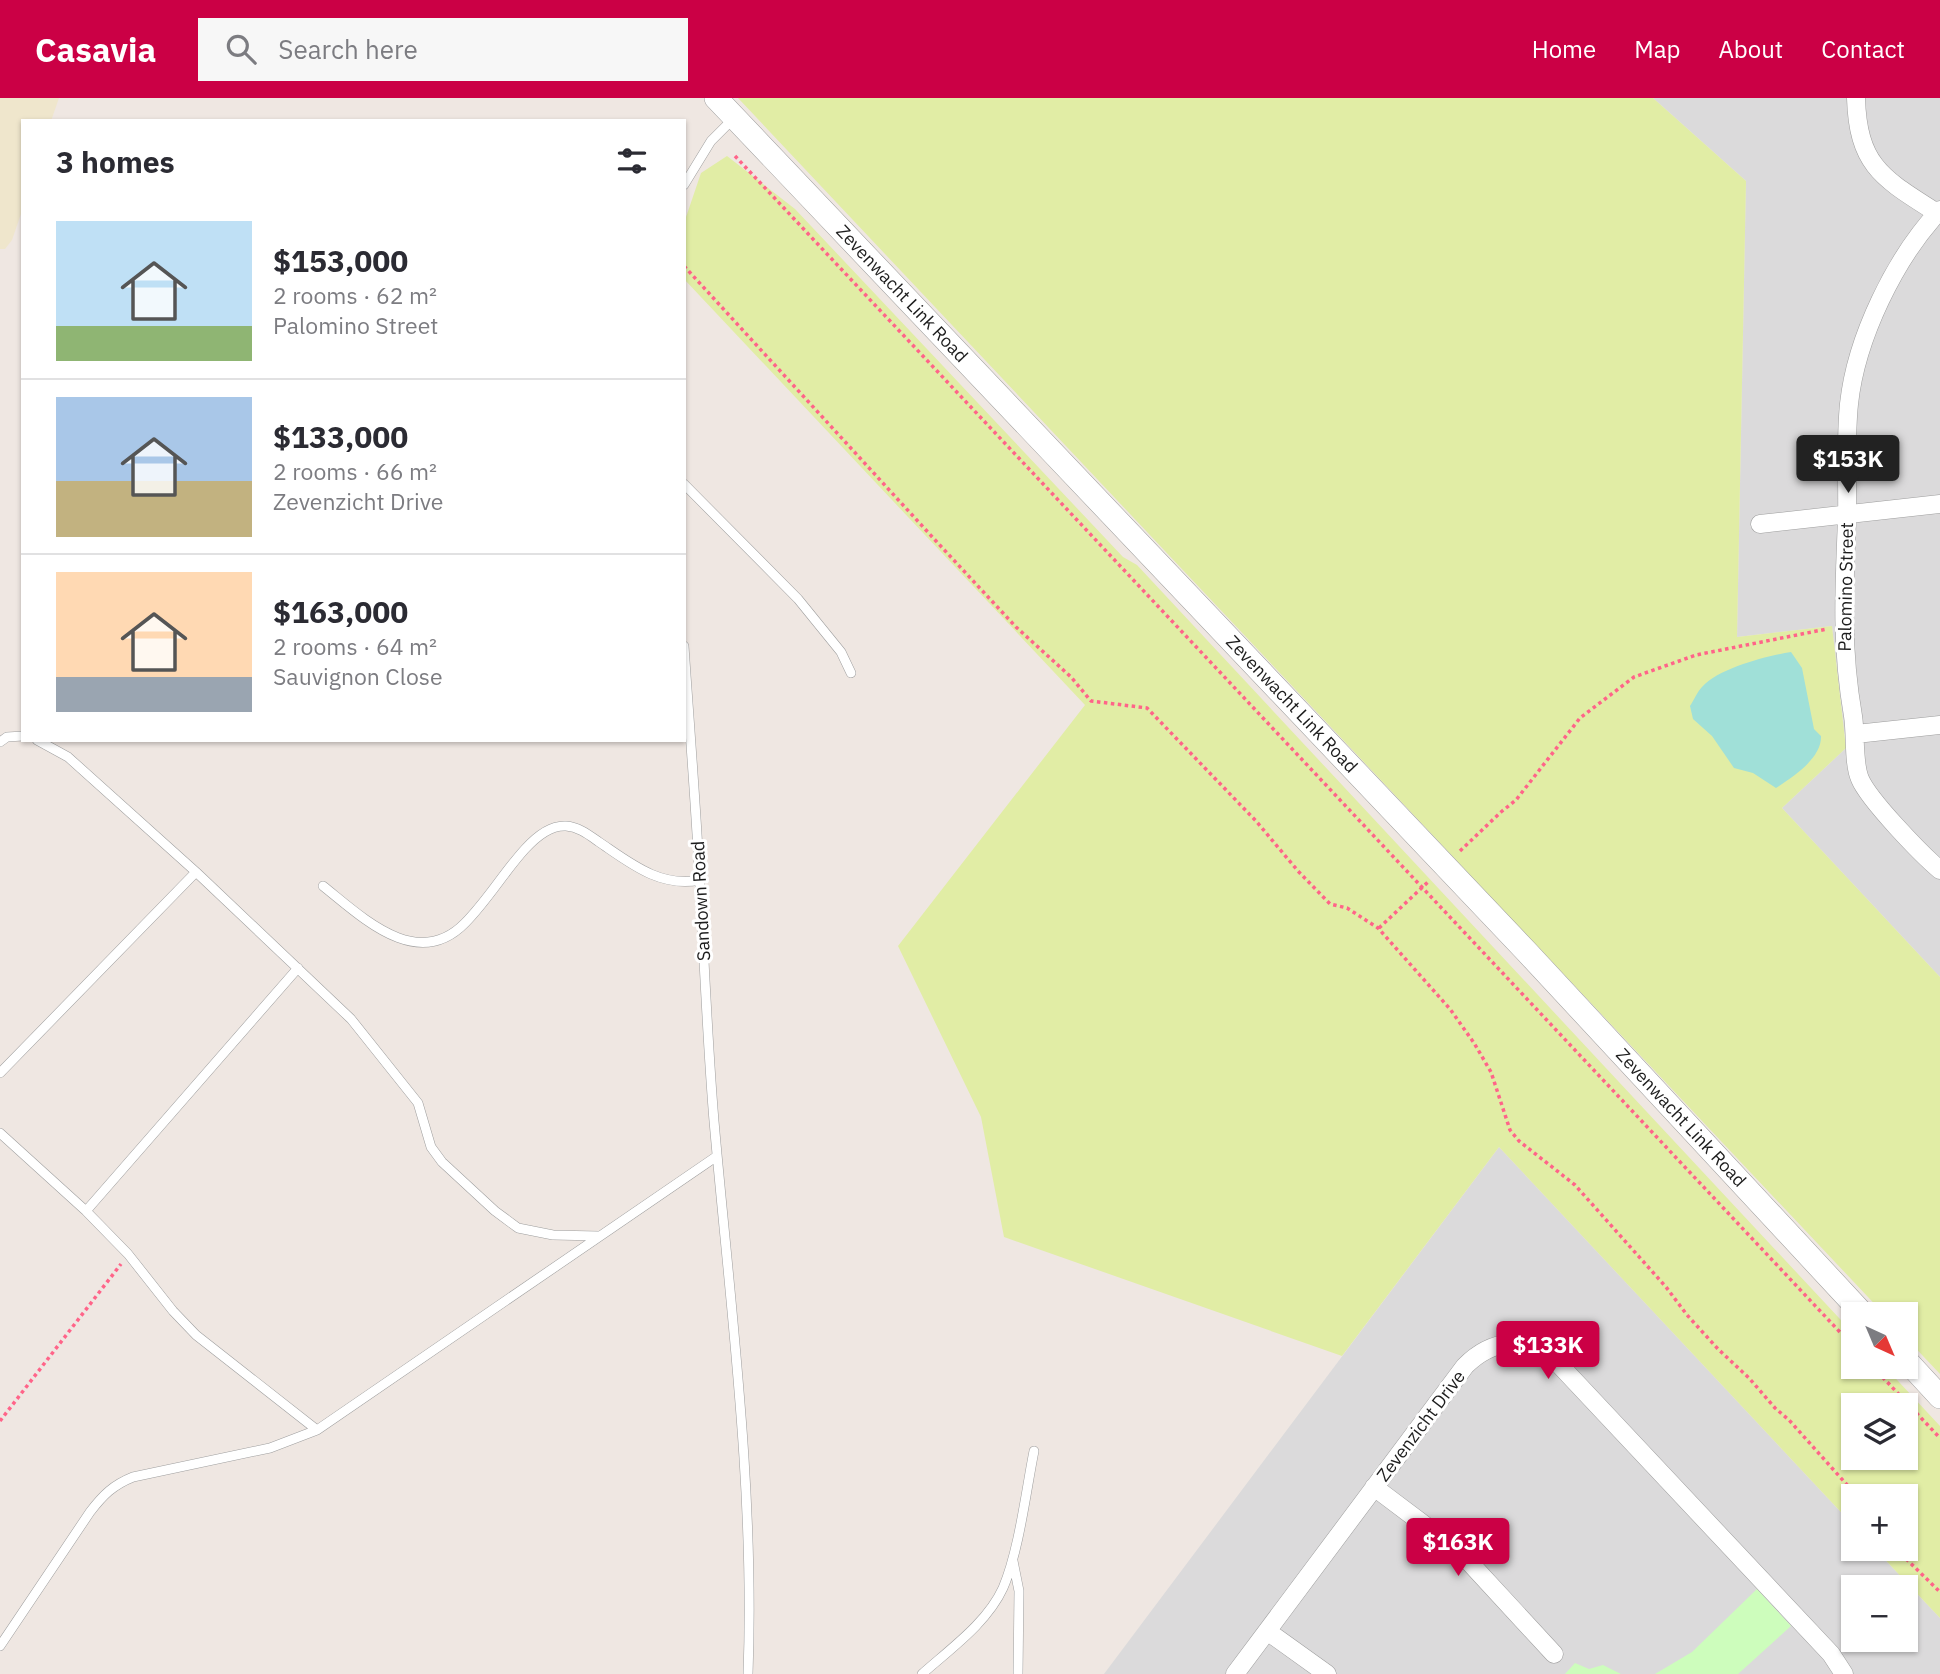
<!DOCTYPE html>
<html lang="en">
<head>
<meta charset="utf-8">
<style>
  body { margin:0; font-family:"IBM Plex Sans",sans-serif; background:#f7f7f7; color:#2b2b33; height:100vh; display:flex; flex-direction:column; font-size:26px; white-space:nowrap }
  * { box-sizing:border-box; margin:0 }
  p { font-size:23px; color:#7c7c81 }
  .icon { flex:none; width:38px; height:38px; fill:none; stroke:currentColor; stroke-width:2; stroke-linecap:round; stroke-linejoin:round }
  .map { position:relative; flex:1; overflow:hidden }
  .sheet { position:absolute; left:21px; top:21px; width:665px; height:623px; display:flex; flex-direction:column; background:#fff; border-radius:0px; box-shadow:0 2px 5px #0004 }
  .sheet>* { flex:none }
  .needle { width:46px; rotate:136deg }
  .buttons { position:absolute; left:1841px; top:1204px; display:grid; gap:14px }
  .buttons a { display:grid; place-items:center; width:77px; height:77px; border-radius:0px; background:#fff; box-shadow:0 2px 5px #0004; font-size:35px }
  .price { position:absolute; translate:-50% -60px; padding:0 16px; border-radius:7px; background:#cb0045; color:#fff; font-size:23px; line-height:46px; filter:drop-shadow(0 2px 4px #0008) }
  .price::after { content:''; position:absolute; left:50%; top:42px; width:21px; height:16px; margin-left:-10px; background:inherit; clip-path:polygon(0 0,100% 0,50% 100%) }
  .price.on { background:#222; color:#fff }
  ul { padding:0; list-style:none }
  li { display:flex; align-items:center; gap:21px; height:175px; padding:0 35px }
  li+li { border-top:2px solid #e1e1e2 }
  li span { display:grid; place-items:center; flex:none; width:196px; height:140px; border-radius:0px; color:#555 }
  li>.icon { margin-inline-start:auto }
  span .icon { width:84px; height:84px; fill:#fffc; stroke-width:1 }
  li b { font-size:30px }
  h2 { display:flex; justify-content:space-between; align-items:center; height:84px; padding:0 35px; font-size:30px }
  header { display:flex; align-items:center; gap:42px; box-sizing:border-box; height:98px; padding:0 35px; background:#cb0045; color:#fff }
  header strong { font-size:33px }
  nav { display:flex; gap:38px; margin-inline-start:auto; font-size:24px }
  .search { width:490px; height:63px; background:#f7f7f7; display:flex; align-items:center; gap:18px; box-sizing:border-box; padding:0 24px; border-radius:0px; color:#7c7c81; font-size:26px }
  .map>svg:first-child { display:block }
  .residential { fill:#dbdadb; fill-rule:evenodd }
  .farmland { fill:#efe6cc }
  .grass { fill:#e1eda5; fill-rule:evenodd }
  .park { fill:#cdfdbc }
  .water { fill:#a0e0d8 }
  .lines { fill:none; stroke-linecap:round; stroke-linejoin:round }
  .service-casing { stroke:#9e9e9e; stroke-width:10 }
  .minor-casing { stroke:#9e9e9e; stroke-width:19 }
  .tertiary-casing { stroke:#9e9e9e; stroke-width:24 }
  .path { stroke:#ff6489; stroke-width:3.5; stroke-dasharray:3.5 3.5; stroke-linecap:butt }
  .service { stroke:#fff; stroke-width:9 }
  .minor { stroke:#fff; stroke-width:18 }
  .tertiary { stroke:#fff; stroke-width:23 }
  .labels { text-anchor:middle; stroke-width:6; stroke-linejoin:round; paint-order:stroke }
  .street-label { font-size:18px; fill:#1d1d1d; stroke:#fff }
</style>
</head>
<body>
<header>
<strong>Casavia</strong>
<div class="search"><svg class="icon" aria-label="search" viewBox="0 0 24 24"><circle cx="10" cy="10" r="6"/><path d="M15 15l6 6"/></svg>Search here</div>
<nav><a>Home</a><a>Map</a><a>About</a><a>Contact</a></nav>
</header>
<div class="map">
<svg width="1940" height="1576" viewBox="0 0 1940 1576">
  <rect width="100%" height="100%" fill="#efe7e2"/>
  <path class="residential" d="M 1653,0 L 1940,0 L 1940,879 L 1782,710 L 1846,650 L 1832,528 L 1737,539 L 1746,83 Z
    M 1499,1049 L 1853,1427 L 1853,1451 L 1875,1451 L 1940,1520 L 1940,1576 L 1104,1576 ZM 1853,1489 L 1906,1489 L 1906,1542 L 1853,1542 Z"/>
  <path class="farmland" d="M 0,0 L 59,0 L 51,23 L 23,23 L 23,110 L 12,142 L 5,151 L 0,151 Z"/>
  <path class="grass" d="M 738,0 L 1653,0 L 1746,83 L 1737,539 L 1832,528 L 1846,650 L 1782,710 L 1940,879 L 1940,1276 L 1906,1240 L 1906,1216 L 1884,1216 Z
    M 727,58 L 795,111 L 1123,459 L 1137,467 L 1853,1235 L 1853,1269 L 1885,1269 L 1940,1328 L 1940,1520 L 1875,1451 L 1906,1451 L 1906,1398 L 1853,1398 L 1853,1427 L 1499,1049 L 1342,1258 L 1004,1139 L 981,1019 L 898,848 L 1085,607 L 684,181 L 684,125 L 701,75 ZM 1853,1307 L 1906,1307 L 1906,1360 L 1853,1360 Z"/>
  <path class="park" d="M 1757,1491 L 1791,1528 L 1738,1576 L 1655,1576 L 1692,1554 Z
    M 1575,1565 L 1589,1571 L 1603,1567 L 1621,1576 L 1565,1576 Z"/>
  <path class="water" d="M 1791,554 L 1802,570 L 1814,631 L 1821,638 C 1822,660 1793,679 1776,690 L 1753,675 L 1734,670 L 1712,638 L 1693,621 L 1690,608 C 1694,602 1697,594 1702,589 C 1719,570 1767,558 1791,554 Z"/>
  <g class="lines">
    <defs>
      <path id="service" d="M 684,87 L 711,43 L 734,20
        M 684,386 L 798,501 L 841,554 L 851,575
        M 684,548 C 689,622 695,696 699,770 C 704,854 707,939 714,1023 C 730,1205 755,1393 748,1576
        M 37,642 L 68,659 L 196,774 L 351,921 L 418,1005 L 431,1049 L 442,1064 L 495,1113 L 518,1130 L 553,1137 L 598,1138
        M 0,644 L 7,639 L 23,638
        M 323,788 C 362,819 417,874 465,825 C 487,803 504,774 525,751 C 535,740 550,727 566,728 C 579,729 589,737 599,744 C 630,765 660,790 700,782
        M 0,975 L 196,774
        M 0,1035 L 86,1113 L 128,1156 L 173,1213 L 196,1237 L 317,1332
        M 86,1113 L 298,870
        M 1013,1463 L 1019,1493 L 1018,1576
        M 0,1548 L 90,1414 C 103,1397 113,1387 133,1379 L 270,1350 L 317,1332 L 717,1058
        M 922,1576 C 950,1551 987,1525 1003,1490 C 1019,1453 1026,1393 1034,1353"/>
      <path id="minor" d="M 1856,0 C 1858,69 1884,81 1937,115
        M 1940,112 C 1895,160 1856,240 1849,306 C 1845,345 1848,384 1847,422 C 1844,491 1841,549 1853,618 C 1856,636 1853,665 1860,681 C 1869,702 1921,756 1940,772
        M 1760,426 L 1940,406
        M 1856,636 L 1940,627
        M 1374,1389 L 1459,1453 L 1554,1556
        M 1267,1533 L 1327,1576
        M 1235,1576 L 1465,1268 C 1492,1241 1524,1238 1554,1261 L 1831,1556 L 1844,1576"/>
      <g id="tertiary">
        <path id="s1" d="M 716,0 L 1526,853 L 1863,1216"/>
        <path d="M 1906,1262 L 1940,1299"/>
      </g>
    </defs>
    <use href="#service" class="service-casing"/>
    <use href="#minor" class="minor-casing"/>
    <use href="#tertiary" class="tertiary-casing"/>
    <path class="path" d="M 735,58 L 1853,1248
      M 684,168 L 936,443 L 1016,529 L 1071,579 L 1091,603 L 1147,610 L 1256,723 L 1298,773 L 1330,806 L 1347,810 L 1378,830 L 1450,911 L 1474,945 L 1491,974 L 1510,1032 L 1519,1043 L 1575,1087 L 1666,1189 L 1687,1217 L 1718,1251 L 1749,1280 L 1775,1310 L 1789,1322 L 1857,1398
      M 1460,753 L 1501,714 L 1516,702 L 1580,620 L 1634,579 L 1696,557 L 1827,531
      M 1379,830 L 1429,783
      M 1873,1269 L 1940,1340
      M 0,1323 L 121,1166
      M 1896,1451 L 1940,1494"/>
    <use href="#service" class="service"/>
    <use href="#minor" class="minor"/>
    <use href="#tertiary" class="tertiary"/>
  </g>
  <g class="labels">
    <g class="street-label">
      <text dy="6" stroke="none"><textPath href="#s1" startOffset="270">Zevenwacht Link Road</textPath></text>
      <text transform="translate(1846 489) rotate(-89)" y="6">Palomino Street</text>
      <text dy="6" stroke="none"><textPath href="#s1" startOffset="836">Zevenwacht Link Road</textPath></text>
      <text transform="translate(701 803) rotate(-93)" y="6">Sandown Road</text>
      <text dy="6" stroke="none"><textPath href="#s1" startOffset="1404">Zevenwacht Link Road</textPath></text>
      <text transform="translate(1421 1328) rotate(-53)" y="6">Zevenzicht Drive</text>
    </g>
  </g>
</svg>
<div class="buttons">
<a><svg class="needle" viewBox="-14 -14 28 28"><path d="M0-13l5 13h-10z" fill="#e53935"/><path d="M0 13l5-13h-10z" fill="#7c7c81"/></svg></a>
<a><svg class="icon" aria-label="layers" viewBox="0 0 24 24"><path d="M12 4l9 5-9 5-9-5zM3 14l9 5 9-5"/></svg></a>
<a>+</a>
<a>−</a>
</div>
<b class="price on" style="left:1848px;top:397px">$153K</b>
<b class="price" style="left:1548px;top:1283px">$133K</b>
<b class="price" style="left:1458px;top:1480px">$163K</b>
<section class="sheet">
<h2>3 homes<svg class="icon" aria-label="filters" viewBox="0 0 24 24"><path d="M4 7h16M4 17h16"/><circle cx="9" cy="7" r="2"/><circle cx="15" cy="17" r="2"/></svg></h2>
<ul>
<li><span style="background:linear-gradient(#bfe0f5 75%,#8fb573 0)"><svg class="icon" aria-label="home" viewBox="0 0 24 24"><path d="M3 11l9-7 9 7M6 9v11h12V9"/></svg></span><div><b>$153,000</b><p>2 rooms · 62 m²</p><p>Palomino Street</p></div></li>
<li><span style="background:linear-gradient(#a9c7e8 60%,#c2b280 0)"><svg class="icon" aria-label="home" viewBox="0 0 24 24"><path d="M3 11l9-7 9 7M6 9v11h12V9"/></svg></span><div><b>$133,000</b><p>2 rooms · 66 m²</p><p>Zevenzicht Drive</p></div></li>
<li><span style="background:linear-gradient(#ffd9b3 75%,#9aa5b1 0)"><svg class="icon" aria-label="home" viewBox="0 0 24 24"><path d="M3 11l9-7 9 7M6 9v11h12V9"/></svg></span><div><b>$163,000</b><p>2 rooms · 64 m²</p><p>Sauvignon Close</p></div></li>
</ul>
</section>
</div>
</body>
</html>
